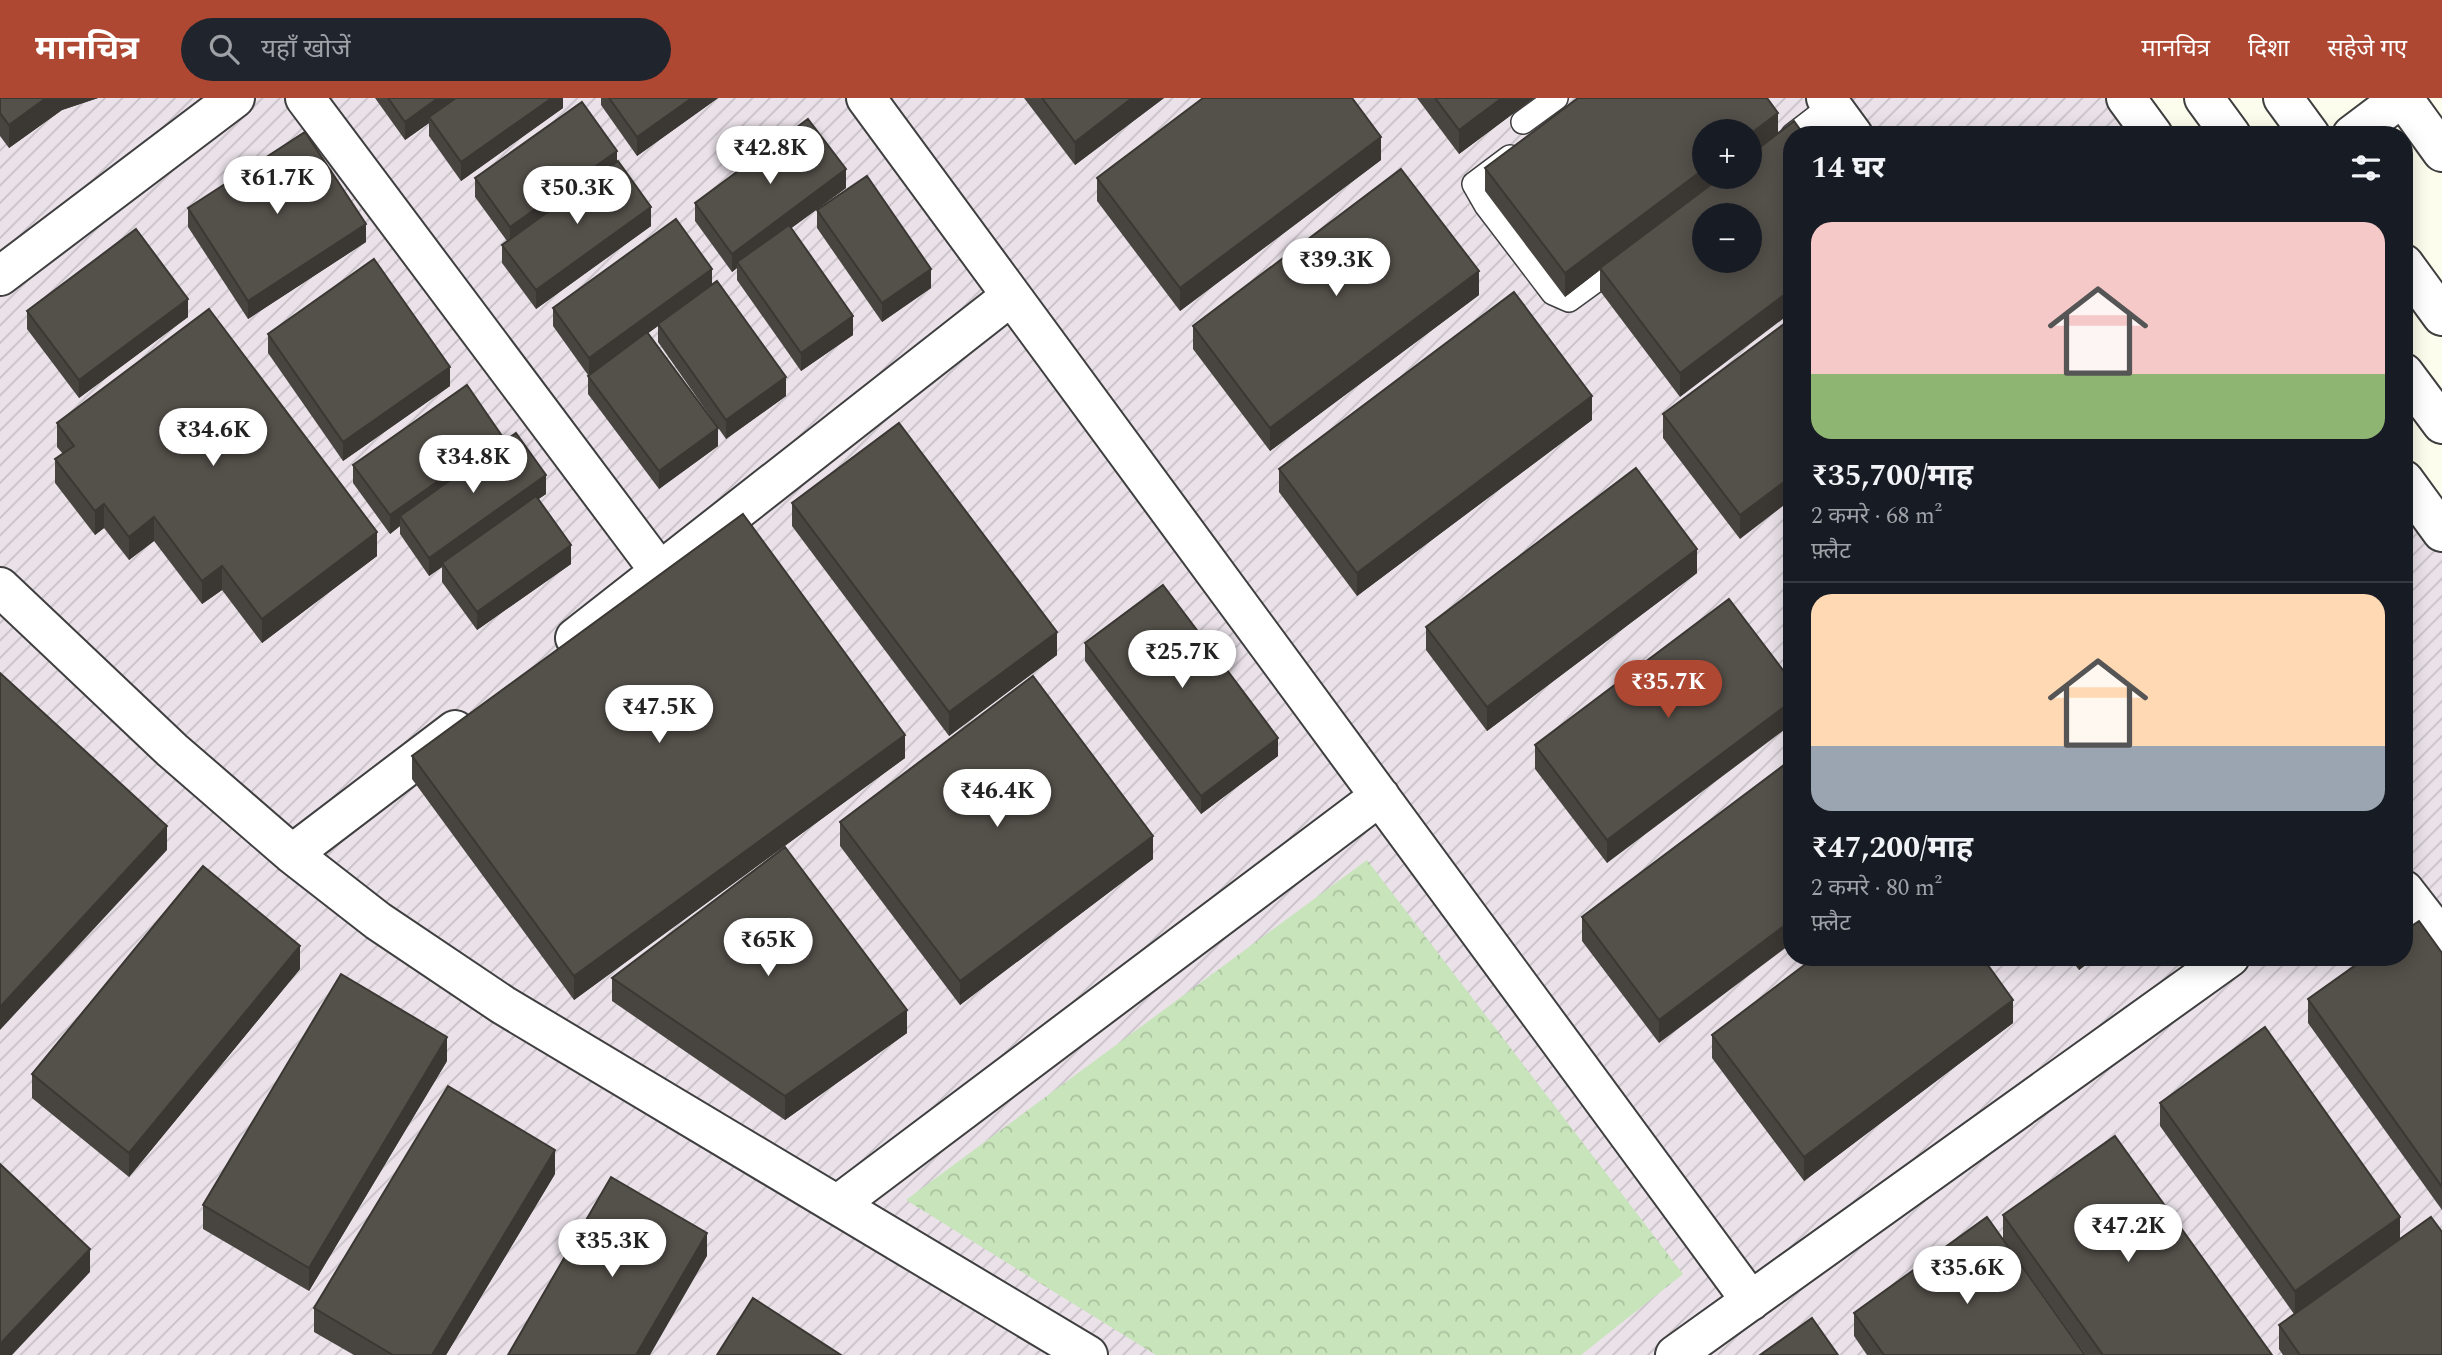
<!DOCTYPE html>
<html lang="hi">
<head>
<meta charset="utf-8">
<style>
  body { margin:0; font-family:Spectral,"Noto Sans Devanagari",serif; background:#20242c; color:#f1f3f6; height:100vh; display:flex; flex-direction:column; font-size:26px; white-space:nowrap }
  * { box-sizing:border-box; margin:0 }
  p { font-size:23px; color:#9ea1a6 }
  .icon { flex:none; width:38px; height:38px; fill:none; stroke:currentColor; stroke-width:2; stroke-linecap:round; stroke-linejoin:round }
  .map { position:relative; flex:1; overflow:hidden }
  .drawer { position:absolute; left:1783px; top:28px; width:630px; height:840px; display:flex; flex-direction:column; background:#171b24; border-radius:28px; box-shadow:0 4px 18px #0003 }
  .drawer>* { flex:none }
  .tools { position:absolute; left:1692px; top:21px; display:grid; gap:14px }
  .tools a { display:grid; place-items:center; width:70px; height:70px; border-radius:50%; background:#171b24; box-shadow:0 4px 18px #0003; font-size:35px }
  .price { position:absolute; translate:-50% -60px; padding:0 16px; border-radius:24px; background:#fff; color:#222; font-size:23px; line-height:46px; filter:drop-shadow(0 2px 4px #0008) }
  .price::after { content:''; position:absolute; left:50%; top:42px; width:21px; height:16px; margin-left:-10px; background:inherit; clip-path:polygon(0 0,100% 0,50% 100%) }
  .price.current { background:#ae4833; color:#fff }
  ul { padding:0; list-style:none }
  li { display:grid; align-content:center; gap:14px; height:371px; padding:0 28px }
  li+li { border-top:2px solid #363941 }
  li span { display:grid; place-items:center; height:217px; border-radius:21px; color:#555 }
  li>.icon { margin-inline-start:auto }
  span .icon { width:126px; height:126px; fill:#fffc; stroke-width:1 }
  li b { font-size:30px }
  h2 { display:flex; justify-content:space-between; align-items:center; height:84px; padding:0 28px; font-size:30px }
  header { display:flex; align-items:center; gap:42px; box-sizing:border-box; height:98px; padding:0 35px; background:#ae4833; color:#fff }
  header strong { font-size:33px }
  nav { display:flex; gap:38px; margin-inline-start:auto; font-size:24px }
  .search { width:490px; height:63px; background:#20242c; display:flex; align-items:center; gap:18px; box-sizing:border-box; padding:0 24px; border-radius:38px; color:#9ea1a6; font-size:26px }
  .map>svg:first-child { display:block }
  .industrial { fill:url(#industrial-furrows); fill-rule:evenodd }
  .park { fill:url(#park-crowns) }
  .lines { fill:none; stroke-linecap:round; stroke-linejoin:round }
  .service-casing { stroke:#3f3f3f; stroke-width:26 }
  .minor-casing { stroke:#3f3f3f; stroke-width:42 }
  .tertiary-casing { stroke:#3f3f3f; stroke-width:42 }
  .service { stroke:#fff; stroke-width:23 }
  .minor { stroke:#fff; stroke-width:38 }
  .tertiary { stroke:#fff; stroke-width:38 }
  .wall { fill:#484540 }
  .shaded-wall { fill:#3b3834 }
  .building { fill:#54504a; stroke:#3b3834; stroke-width:2; fill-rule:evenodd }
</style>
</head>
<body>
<header>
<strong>मानचित्र</strong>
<div class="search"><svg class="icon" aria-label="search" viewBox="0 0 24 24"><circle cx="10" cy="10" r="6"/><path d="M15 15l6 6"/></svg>यहाँ खोजें</div>
<nav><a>मानचित्र</a><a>दिशा</a><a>सहेजे गए</a></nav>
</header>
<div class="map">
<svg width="2442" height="1257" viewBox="0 0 2442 1257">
  <defs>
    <pattern id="industrial-furrows" width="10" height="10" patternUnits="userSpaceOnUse" patternTransform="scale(1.75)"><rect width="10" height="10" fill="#eae1e9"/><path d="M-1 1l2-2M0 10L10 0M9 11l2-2" fill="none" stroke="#c8c0c7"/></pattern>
    <pattern id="park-crowns" width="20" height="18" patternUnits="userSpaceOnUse" patternTransform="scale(1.75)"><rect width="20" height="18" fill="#c7e4ba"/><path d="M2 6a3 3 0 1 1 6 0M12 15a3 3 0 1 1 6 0" fill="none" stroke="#aac29f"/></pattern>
  </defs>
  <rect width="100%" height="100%" fill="#fdfded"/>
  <path class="industrial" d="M 0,0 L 2119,0 L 2146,37 L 1792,37 L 1792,859 L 2404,859 L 2405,382 L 2442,432 L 2442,1257 L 0,1257 ZM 1704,33 L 1750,33 L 1750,79 L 1704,79 ZM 1704,117 L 1750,117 L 1750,163 L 1704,163 Z"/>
  <path class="park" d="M 1367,762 L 1683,1176 L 1581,1257 L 1156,1257 L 906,1102 Z"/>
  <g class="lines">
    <defs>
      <path id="service" d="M 1523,24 L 1556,0
        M 1793,37 L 1832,7
        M 1510,59 L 1474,86 L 1486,107 L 1553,195 L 1569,202 L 1624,162"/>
      <path id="minor" d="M 305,0 L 661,475
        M 866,0 L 1751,1203
        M 1826,0 L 1853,37
        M 2352,37 L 2401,0
        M 0,489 L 172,652 L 292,756 L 378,823 L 503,907 L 1088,1257
        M 575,540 L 1011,198
        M 292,756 L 455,632
        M 2404,792 L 2442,841
        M 837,1107 L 1380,698
        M 1675,1257 L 2230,859"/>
      <path id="tertiary" d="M 2126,0 L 2153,37
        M 2204,0 L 2231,37
        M 2283,0 L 2310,37
        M 2403,0 L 2442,54
        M 2404,166 L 2442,218
        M 0,178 L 235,0
        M 2404,275 L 2442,326
        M 2404,382 L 2442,434"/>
    </defs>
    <use href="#service" class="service-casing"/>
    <use href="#minor" class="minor-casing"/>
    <use href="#tertiary" class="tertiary-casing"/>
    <use href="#service" class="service"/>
    <use href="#minor" class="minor"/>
    <use href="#tertiary" class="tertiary"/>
  </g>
  <path class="wall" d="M 0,0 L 98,0 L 62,12 L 9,50 L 0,38 Z
    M 375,0 L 563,0 L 563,10 L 461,83 L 429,38 L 429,25 L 405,42 Z
    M 601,0 L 718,0 L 637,58 L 601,7 Z
    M 1024,0 L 1164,0 L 1075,67 Z
    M 1417,0 L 1534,0 L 1459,56 Z
    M 1778,35 L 1680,299 L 1600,193 L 1600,172 L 1565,199 L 1485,93 L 1485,70 Z
    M 1381,62 L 1180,213 L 1097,103 L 1097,80 Z
    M 617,64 L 651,128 L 536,211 L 502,165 L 502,147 L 507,143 L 475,99 L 475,80 Z
    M 846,90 L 791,130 L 853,237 L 801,273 L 737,182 L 737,170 L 732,174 L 695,123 L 695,105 Z
    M 188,110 L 366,144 L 248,221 L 188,129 Z
    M 817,112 L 931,190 L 882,224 L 817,130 Z
    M 712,187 L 786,298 L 726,341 L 658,244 L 658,228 L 648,235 L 718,348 L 659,391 L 588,296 L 588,277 L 553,228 L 553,210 Z
    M 1479,197 L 1270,353 L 1193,251 L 1193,228 Z
    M 27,213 L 188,219 L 79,300 L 27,231 Z
    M 1792,220 L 1740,441 L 1663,340 L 1663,316 Z
    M 268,236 L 450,288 L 343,363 L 268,255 Z
    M 1592,322 L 1357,498 L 1279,394 L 1279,371 Z
    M 57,325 L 377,458 L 262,545 L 222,492 L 202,506 L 154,443 L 129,462 L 104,430 L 95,437 L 55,385 L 55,361 L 63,356 L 57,349 Z
    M 502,345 L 546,396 L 538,401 L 571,466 L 477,532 L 442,484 L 442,469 L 429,478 L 400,436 L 400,428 L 390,436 L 353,385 L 353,367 Z
    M 792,405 L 1057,557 L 949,638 L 792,428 Z
    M 1697,475 L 1487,633 L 1426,552 L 1426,529 Z
    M 1729,501 L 1607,765 L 1535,671 L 1535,647 Z
    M 1085,545 L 1278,658 L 1201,716 L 1085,563 Z
    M 412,658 L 905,660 L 574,902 L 412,681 Z
    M 1792,661 L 1659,945 L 1582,843 L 1582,819 Z
    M 840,724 L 1153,761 L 960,907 L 840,748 Z
    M 2442,855 L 2442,1112 L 2308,925 L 2308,901 Z
    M 2069,859 L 2096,859 L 2079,872 Z
    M 300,871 L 129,1079 L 32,1000 L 32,976 Z
    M 612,880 L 907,935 L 785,1022 L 612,903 Z
    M 2013,925 L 1804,1083 L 1712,960 L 1712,937 Z
    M 447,963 L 309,1193 L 203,1131 L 203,1107 Z
    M 2160,1005 L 2400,1141 L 2442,1257 L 2283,1257 L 2279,1251 L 2279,1227 L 2294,1216 L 2160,1028 Z
    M 555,1076 L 446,1257 L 354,1257 L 314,1234 L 314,1210 Z
    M 2003,1117 L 2272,1257 L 2086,1257 L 2003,1141 Z
    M 1854,1215 L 2085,1257 L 1867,1257 L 1854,1238 Z"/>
  <path class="shaded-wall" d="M 46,0 L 98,0 L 62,12 L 9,50 L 9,27 Z
    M 438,0 L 464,0 L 429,19 L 429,25 L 405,42 L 405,24 Z
    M 552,0 L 563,0 L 563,10 L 461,83 L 461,64 Z
    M 692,0 L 718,0 L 637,58 L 637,39 Z
    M 1132,0 L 1164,0 L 1075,67 L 1075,44 Z
    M 1502,0 L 1534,0 L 1459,56 L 1459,32 Z
    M 1778,15 L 1778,39 L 1750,60 L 1750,36 Z
    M 1381,39 L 1381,62 L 1180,213 L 1180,190 Z
    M 617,53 L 617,71 L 510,148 L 510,129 Z
    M 846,71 L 846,90 L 740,168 L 737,164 L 737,170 L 732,174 L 732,156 Z
    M 1704,71 L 1704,79 L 1725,79 L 1600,170 L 1600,172 L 1565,199 L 1565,175 Z
    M 651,109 L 651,128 L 536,211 L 536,192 Z
    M 366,126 L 366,144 L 248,221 L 248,203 Z
    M 712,171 L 712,189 L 658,226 L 658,228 L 589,278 L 589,260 Z
    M 931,171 L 931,190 L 882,224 L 882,205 Z
    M 1479,173 L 1479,197 L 1270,353 L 1270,330 Z
    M 1792,191 L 1792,214 L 1680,299 L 1680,275 Z
    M 188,201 L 188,219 L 79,300 L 79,282 Z
    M 853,218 L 853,237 L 801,273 L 801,255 Z
    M 450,269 L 450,288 L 343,363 L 343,344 Z
    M 786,279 L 786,298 L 726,341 L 726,322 Z
    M 1592,298 L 1592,322 L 1357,498 L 1357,475 Z
    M 718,330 L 718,348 L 659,391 L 659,373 Z
    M 502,338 L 502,356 L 400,418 L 400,428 L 390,436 L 390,417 Z
    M 546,377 L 546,396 L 444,468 L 442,465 L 442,469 L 429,478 L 429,460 Z
    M 1792,378 L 1792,401 L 1740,441 L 1740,417 Z
    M 104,406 L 104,430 L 95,437 L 95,413 Z
    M 154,419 L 154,443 L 129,462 L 129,439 Z
    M 377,434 L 377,458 L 262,545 L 262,521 Z
    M 571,447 L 571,466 L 477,532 L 477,514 Z
    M 1697,451 L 1697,475 L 1487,633 L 1487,609 Z
    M 222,468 L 222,492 L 202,506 L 202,483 Z
    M 1057,534 L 1057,557 L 949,638 L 949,614 Z
    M 1792,603 L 1792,626 L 1607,765 L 1607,742 Z
    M 905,637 L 905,660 L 574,902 L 574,878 Z
    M 1278,640 L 1278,658 L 1201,716 L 1201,698 Z
    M 167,728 L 167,752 L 0,932 L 0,909 Z
    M 1153,738 L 1153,761 L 960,907 L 960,883 Z
    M 1792,822 L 1792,845 L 1659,945 L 1659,922 Z
    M 300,848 L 300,871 L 129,1079 L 129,1055 Z
    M 2079,859 L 2096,859 L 2079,872 Z
    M 2013,902 L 2013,925 L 1804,1083 L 1804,1059 Z
    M 907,912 L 907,935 L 785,1022 L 785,998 Z
    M 447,939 L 447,963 L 309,1193 L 309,1170 Z
    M 555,1052 L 555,1076 L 446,1257 L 432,1257 Z
    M 2400,1119 L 2400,1142 L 2295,1217 L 2295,1193 Z
    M 707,1135 L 707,1158 L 650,1257 L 636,1257 Z
    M 90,1151 L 90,1174 L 12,1257 L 0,1257 L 0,1246 Z"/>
  <path class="building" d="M 0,0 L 46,0 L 9,27 L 0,15 Z
    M 388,0 L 438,0 L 405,24 Z
    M 456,0 L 552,0 L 461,64 L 429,19 Z
    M 609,0 L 692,0 L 637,39 Z
    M 1042,0 L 1132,0 L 1075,44 Z
    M 1203,0 L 1352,0 L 1381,39 L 1180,190 L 1097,80 Z
    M 1435,0 L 1502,0 L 1459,32 Z
    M 1578,0 L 1767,0 L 1778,15 L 1750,36 L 1750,33 L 1704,33 L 1704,71 L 1565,175 L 1485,70 Z
    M 582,4 L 617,53 L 510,129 L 475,80 Z
    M 808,21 L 846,71 L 732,156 L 695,105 Z
    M 1794,23 L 1804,37 L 1792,37 L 1792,191 L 1680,275 L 1600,170 L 1721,79 L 1750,79 L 1750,57 ZM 1704,117 L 1750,117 L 1750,163 L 1704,163 Z
    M 305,34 L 366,126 L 248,203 L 188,110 Z
    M 618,63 L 651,109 L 536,192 L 502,147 Z
    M 1401,71 L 1479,173 L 1270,330 L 1193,228 Z
    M 867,78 L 931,171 L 882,205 L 817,112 Z
    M 676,121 L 712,171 L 589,260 L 553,210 Z
    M 789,127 L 853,218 L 801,255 L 737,164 Z
    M 136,131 L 188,201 L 79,282 L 27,213 Z
    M 374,161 L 450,269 L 343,344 L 268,236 Z
    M 717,183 L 786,279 L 726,322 L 658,226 Z
    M 1514,194 L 1592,298 L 1357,475 L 1279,371 Z
    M 209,211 L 377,434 L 262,521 L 222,468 L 202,483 L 154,419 L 129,439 L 104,406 L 95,413 L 55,361 L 74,348 L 57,325 Z
    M 1792,220 L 1792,378 L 1740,417 L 1663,316 Z
    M 647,234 L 718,330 L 659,373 L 588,278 Z
    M 467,287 L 502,338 L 390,417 L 353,367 Z
    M 899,325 L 1057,534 L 949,614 L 792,405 Z
    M 516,335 L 546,377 L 429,460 L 400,418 Z
    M 1636,370 L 1697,451 L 1487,609 L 1426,529 Z
    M 536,398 L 571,447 L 477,514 L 442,465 Z
    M 743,416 L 905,637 L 574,878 L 412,658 Z
    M 1163,487 L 1278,640 L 1201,698 L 1085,545 Z
    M 1729,501 L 1792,584 L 1792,603 L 1607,742 L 1535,647 Z
    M 0,575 L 167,728 L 0,909 Z
    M 1033,578 L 1153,738 L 960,883 L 840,724 Z
    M 1792,661 L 1792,822 L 1659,922 L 1582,819 Z
    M 785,749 L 907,912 L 785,998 L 612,880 Z
    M 203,768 L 300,848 L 129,1055 L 32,976 Z
    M 2419,823 L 2442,855 L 2442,1089 L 2308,901 L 2367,859 L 2404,859 L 2404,833 Z
    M 1815,859 L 1982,859 L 2013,902 L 1804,1059 L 1712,937 Z
    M 341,876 L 447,939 L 309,1170 L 203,1107 Z
    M 2265,929 L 2400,1119 L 2295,1193 L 2160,1005 Z
    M 448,988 L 555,1052 L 432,1257 L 393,1257 L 314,1210 Z
    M 2115,1038 L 2272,1257 L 2103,1257 L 2003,1117 Z
    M 0,1066 L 90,1151 L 0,1246 Z
    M 611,1079 L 707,1135 L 636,1257 L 508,1257 Z
    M 1987,1119 L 2085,1257 L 1884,1257 L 1854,1215 Z
    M 2431,1119 L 2442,1134 L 2442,1257 L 2300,1257 L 2279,1227 Z
    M 753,1200 L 841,1257 L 717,1257 Z
    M 1812,1220 L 1838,1257 L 1760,1257 Z"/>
</svg>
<div class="tools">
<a>+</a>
<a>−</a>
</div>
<b class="price" style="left:770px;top:88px">₹42.8K</b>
<b class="price" style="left:277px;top:118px">₹61.7K</b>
<b class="price" style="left:577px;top:128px">₹50.3K</b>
<b class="price" style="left:1336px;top:200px">₹39.3K</b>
<b class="price" style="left:213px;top:370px">₹34.6K</b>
<b class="price" style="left:473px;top:397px">₹34.8K</b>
<b class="price" style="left:1182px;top:592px">₹25.7K</b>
<b class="price current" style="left:1668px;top:622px">₹35.7K</b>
<b class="price" style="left:659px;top:647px">₹47.5K</b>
<b class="price" style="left:997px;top:731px">₹46.4K</b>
<b class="price" style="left:768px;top:880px">₹65K</b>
<b class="price" style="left:2128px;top:1166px">₹47.2K</b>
<b class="price" style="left:612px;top:1181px">₹35.3K</b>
<b class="price" style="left:1967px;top:1208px">₹35.6K</b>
<section class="drawer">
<h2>14 घर<svg class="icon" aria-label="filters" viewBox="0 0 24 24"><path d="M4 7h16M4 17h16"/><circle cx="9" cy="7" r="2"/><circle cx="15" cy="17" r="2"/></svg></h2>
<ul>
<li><span style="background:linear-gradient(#f6c9c9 70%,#8fb573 0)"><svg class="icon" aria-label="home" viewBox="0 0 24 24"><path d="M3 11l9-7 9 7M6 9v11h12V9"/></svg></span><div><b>₹35,700/माह</b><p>2 कमरे · 68 m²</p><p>फ़्लैट</p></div></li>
<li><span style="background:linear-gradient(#ffd9b3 70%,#9aa5b1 0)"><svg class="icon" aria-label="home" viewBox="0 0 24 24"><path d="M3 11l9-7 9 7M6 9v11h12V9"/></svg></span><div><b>₹47,200/माह</b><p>2 कमरे · 80 m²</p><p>फ़्लैट</p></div></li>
</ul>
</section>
</div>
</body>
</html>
